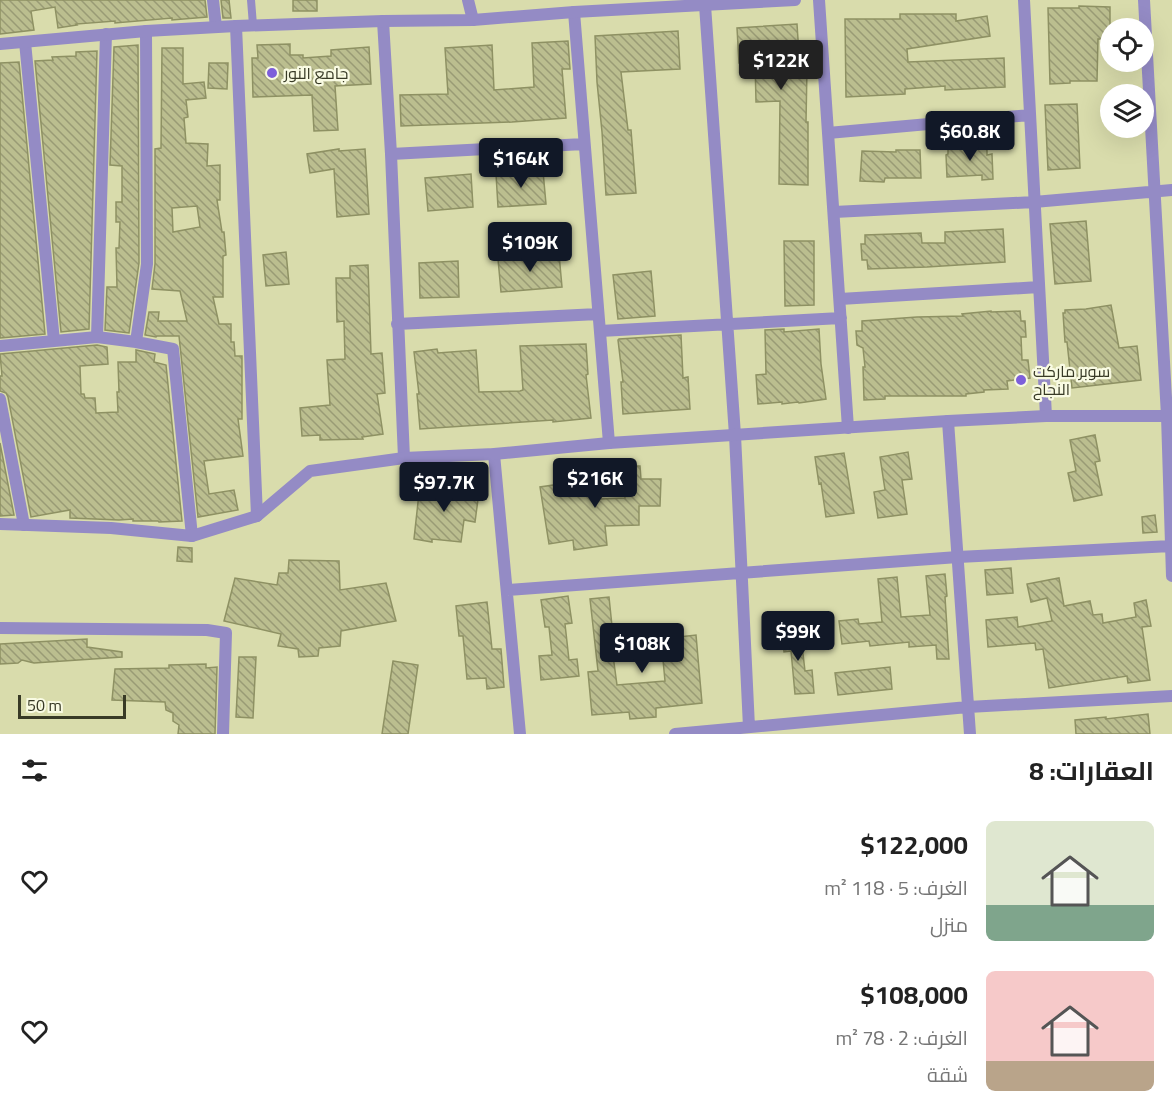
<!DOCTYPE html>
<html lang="ar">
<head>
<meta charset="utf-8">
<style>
  body { margin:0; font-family:Georgia,Cairo,serif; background:#f2f2f2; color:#222; direction:rtl; height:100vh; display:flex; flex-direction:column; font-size:22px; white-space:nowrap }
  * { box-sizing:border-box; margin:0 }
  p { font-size:20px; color:#767676 }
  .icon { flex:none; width:33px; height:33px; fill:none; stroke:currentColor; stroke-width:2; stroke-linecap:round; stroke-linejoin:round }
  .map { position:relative; height:734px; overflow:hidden; direction:ltr }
  .sheet { display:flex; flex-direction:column; background:#fff; flex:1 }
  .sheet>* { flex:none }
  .tools { position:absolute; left:1100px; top:18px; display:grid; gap:12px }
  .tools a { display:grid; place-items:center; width:54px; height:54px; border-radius:50%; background:#fff; box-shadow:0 6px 24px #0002; font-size:30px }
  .scale { position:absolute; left:18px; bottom:15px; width:108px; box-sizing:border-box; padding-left:6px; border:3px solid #383a26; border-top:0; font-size:16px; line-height:21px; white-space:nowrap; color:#383a26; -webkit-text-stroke:4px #f9fbe3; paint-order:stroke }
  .price { position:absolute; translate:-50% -51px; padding:0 14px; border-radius:6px; background:#111827; color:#fff; font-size:20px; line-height:39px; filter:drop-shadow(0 2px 3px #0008) }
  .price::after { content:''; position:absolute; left:50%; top:36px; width:18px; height:14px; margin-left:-9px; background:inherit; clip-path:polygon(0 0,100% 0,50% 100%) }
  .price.active { background:#222; color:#fff }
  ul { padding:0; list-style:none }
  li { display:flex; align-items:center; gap:18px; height:150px; padding:0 18px }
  li span { display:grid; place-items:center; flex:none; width:168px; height:120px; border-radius:9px; color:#555 }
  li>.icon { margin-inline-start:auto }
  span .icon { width:72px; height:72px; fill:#fffc; stroke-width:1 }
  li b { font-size:26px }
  h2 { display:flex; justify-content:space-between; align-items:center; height:72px; padding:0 18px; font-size:26px }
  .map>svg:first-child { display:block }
  .building { fill:url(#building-back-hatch); stroke:#8e9163; stroke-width:1.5; fill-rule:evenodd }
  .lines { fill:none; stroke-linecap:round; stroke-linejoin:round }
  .service { stroke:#948bc5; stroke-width:8 }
  .minor { stroke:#948bc5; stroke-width:12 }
  .tertiary { stroke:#948bc5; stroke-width:12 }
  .poi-dot { fill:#7d5fda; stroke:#f9fbe3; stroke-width:2 }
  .labels { text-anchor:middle; stroke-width:4.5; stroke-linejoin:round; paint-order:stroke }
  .poi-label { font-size:16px; fill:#383a26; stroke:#f9fbe3; text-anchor:start }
</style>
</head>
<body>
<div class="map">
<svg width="1172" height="734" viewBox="0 0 1172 734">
  <defs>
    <pattern id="building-back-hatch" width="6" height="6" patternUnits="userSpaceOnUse" patternTransform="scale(1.5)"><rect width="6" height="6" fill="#bbbe8f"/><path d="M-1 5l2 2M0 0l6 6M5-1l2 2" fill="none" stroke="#999b75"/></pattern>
  </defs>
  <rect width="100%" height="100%" fill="#d9dcac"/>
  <path class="building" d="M 0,0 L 205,0 L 207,17 L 172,20 L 172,18 L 115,23 L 115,21 L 76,24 L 77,25 L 58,28 L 55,7 L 31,11 L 34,30 L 0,34 Z
    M 221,0 L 229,0 L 231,18 L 223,18 Z
    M 293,0 L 317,0 L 317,11 L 293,11 Z
    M 1079,6 L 1110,7 L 1110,39 L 1098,39 L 1097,81 L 1070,81 L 1070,83 L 1050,84 L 1048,8 L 1079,8 Z
    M 900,14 L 956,14 L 956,21 L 987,16 L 990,36 L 907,49 L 908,62 L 1004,58 L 1005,87 L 945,90 L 945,86 L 905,89 L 905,94 L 846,97 L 845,19 L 900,19 Z
    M 797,24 L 800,70 L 807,69 L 806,122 L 808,122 L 808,185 L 779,184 L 780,101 L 756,102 L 755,62 L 739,63 L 737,28 Z
    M 678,31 L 680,69 L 621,72 L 628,130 L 631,130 L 636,193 L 606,195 L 602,132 L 597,82 L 595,36 Z
    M 568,41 L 570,69 L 562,69 L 566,118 L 512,122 L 401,126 L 400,95 L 448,94 L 445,48 L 492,45 L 494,90 L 534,87 L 532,43 Z
    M 290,44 L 290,55 L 303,55 L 303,58 L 331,56 L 331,50 L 369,47 L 371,84 L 335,86 L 338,130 L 314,131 L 312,95 L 253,97 L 252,58 L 258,58 L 257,45 Z
    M 138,45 L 139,263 L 129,333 L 105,330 L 107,287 L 117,287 L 116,248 L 119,248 L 120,222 L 116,222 L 116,202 L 122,202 L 122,166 L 110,165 L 114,47 Z
    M 162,48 L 183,48 L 183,84 L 204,82 L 206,98 L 186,100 L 188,117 L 184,118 L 186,143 L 208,144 L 207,166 L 220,165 L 220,200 L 217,200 L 222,232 L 224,232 L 226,255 L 223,256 L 223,297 L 213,297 L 219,324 L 231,324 L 231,342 L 234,342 L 235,356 L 242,356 L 242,419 L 238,419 L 243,456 L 204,461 L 209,494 L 234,490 L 238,510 L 198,517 L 179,336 L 157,336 L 156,337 L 145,335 L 149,312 L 159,312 L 158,321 L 187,321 L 180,291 L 152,289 L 155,264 L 155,149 L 161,148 ZM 197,206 L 200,227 L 173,232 L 172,208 Z
    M 97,51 L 89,329 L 61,332 L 35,61 L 53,60 L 52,57 L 76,56 L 76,52 Z
    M 19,62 L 45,334 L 0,338 L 0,63 Z
    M 209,63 L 228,63 L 227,89 L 208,88 Z
    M 1077,104 L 1080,168 L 1048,170 L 1045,105 Z
    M 987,146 L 987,155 L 992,154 L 993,179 L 982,180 L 982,175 L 947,177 L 946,155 L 948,154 L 948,148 Z
    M 339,149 L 339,151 L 365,149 L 369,214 L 337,217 L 334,169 L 310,173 L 307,154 Z
    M 896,150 L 920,150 L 921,178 L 885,178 L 884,182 L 860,181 L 862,151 L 896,152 Z
    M 543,171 L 546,204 L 498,207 L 496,174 Z
    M 471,174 L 473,207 L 428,211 L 425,178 Z
    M 1086,221 L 1091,281 L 1055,284 L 1050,224 Z
    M 1003,229 L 1005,262 L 927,267 L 868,269 L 867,260 L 862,260 L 861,244 L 865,244 L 865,235 L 921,233 L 922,243 L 945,243 L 945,232 Z
    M 784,241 L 814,241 L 814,305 L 785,306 Z
    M 286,252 L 289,284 L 266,286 L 263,255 Z
    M 559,254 L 562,287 L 501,292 L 498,259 Z
    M 458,261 L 459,297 L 420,298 L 419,263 Z
    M 368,265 L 371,354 L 382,353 L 385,393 L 377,394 L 383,434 L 362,437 L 363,439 L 320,440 L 320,435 L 302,436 L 300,408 L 330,405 L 327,360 L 345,359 L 344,321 L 337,322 L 336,278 L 350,278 L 350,266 Z
    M 651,271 L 655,316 L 618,319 L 613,275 Z
    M 1111,305 L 1119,348 L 1137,346 L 1141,380 L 1072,388 L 1067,342 L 1065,342 L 1063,313 L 1065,313 L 1065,310 L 1086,309 Z
    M 991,311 L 991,312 L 1020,311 L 1021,321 L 1025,321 L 1026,337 L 1021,337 L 1022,360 L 1028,360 L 1030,378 L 1007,381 L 1008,389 L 984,390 L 984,392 L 966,394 L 966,396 L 885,396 L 885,399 L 864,400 L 863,367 L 865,367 L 863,348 L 857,345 L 856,331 L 862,331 L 862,321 L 917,317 L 963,316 L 962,314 Z
    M 784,329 L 784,332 L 819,329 L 821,364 L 826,399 L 799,403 L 798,402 L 782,404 L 782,402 L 758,404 L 756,375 L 766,374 L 765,330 Z
    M 681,335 L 683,378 L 688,377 L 690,409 L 623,414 L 621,382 L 623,382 L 618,340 L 619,339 Z
    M 586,344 L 588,374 L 586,375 L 591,418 L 553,422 L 553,420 L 420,429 L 417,394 L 419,394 L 414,352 L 437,349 L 438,353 L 476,350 L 479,392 L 520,391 L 523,390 L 520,346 Z
    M 97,345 L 107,347 L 108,364 L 80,366 L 81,394 L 84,394 L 85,398 L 95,398 L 96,413 L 118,412 L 117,392 L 119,392 L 118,362 L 136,362 L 136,350 L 155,354 L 154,362 L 166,365 L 182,521 L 159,522 L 158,521 L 133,521 L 133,519 L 119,520 L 70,518 L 70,510 L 31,517 L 8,397 L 6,393 L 0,391 L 0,376 L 2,376 L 0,354 Z
    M 1095,435 L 1100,461 L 1095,462 L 1102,495 L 1074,501 L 1068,473 L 1076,471 L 1070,440 Z
    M 0,443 L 14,515 L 0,516 Z
    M 908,452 L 912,479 L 902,480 L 907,514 L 878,518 L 874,492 L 885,490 L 880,457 Z
    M 844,453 L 854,513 L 826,517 L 821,483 L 819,484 L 815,457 Z
    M 623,466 L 640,466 L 641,479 L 661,479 L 660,506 L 639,506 L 639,525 L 605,526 L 607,545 L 574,550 L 573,540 L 549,544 L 540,487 L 574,482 L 574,479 L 588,477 L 591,495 L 600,493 L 601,499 L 625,498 Z
    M 420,484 L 479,492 L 475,522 L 464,520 L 461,542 L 432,539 L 432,542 L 414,539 Z
    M 1155,515 L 1157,532 L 1143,533 L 1142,517 Z
    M 178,547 L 192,548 L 192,562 L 177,561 Z
    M 289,560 L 339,561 L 340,590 L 386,583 L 396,621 L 341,631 L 340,646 L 319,648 L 318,656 L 299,657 L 298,649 L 278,646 L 281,634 L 224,621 L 235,578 L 277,585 L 279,573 L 288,573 Z
    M 1011,568 L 1013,593 L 987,595 L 985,570 Z
    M 945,574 L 947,596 L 945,597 L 949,659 L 937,659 L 936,645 L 909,647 L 909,642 L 870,646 L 869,641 L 842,644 L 839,621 L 858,619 L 859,624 L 882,622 L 878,579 L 897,577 L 901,617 L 930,615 L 926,576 Z
    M 1059,578 L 1064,606 L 1090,601 L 1093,615 L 1102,614 L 1103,623 L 1136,617 L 1134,603 L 1146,600 L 1151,626 L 1142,627 L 1150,680 L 1128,683 L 1127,676 L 1049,688 L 1043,649 L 1036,650 L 1035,643 L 988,647 L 986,620 L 1017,617 L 1018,627 L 1052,621 L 1047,598 L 1031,602 L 1027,584 Z
    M 568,596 L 572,623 L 565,624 L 569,660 L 577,659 L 579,676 L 541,680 L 539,656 L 552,655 L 549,627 L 545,627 L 541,600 Z
    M 609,597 L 612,626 L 609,626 L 617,685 L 665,681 L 661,639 L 696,635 L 702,703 L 656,708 L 656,717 L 630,719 L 629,712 L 592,715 L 588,672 L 598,671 L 590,599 Z
    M 487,602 L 492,649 L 501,649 L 504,687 L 487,689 L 486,678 L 467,679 L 463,636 L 459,636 L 456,606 Z
    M 800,628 L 805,671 L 812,670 L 814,693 L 795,694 L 791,651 L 784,652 L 782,630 Z
    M 87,639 L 87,647 L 122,652 L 122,657 L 34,663 L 22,660 L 18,663 L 0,664 L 0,644 Z
    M 239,657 L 256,657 L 253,718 L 236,717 Z
    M 393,661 L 418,665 L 408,734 L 382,734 Z
    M 206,664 L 206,668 L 217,667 L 215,734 L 178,734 L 179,725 L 173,721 L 173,713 L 166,710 L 165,702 L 112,700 L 115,669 L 169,668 L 169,665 Z
    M 890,667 L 892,689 L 838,695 L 835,673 Z
    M 1148,714 L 1150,734 L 1076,734 L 1075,720 L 1106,717 L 1106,719 Z"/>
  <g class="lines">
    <path class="service" d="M 251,0 L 253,25"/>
    <path class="minor" d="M 213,0 L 216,27
      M 468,0 L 473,20
      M 819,0 L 848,428
      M 1024,0 L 1046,416
      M 1144,0 L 1167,416 L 1172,576
      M 705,5 L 735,435 L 749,727
      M 574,12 L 609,443
      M 383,21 L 391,154 L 404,458
      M 236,26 L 257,516
      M 25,42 L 54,341
      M 828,133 L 1030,115
      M 391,154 L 584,144
      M 834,212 L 1034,202 L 1172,190
      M 840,299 L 1039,287
      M 397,324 L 598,314
      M 600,331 L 841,318
      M 97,337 L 106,34
      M 136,342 L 147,264 L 146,31
      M 0,346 L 97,337 L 136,342 L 173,349 L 192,536
      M 0,399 L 24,525
      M 948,421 L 970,734
      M 494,454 L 520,734
      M 507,590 L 958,557 L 1171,546
      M 0,628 L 207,630 L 226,633 L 223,734
      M 675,734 L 968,707 L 1172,696"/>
    <path class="tertiary" d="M 0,44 L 146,31 L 236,26 L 383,21 L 473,20 L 574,12 L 795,0
      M 0,524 L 111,528 L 192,536 L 257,516 L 310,471 L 404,458 L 494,454 L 609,443 L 948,421 L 1046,416 L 1172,416"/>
  </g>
  <g class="poi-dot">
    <circle cx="272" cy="73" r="6"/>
    <circle cx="1021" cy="380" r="6"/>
  </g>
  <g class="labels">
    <g class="poi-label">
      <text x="284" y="79">جامع النور</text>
      <text x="1033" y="377">سوبر ماركت<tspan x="1033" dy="18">النجاح</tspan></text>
    </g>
  </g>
</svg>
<div class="tools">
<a><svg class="icon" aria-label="locate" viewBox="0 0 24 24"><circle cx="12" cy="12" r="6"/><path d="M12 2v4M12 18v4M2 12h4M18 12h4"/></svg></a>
<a><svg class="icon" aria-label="layers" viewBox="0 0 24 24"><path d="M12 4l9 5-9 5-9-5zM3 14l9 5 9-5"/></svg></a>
</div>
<div class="scale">50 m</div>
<b class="price active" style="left:781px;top:91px">$122K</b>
<b class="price" style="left:970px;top:162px">$60.8K</b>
<b class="price" style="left:521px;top:189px">$164K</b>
<b class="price" style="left:530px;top:273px">$109K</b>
<b class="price" style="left:595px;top:509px">$216K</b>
<b class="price" style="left:444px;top:513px">$97.7K</b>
<b class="price" style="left:798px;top:662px">$99K</b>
<b class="price" style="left:642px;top:674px">$108K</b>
</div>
<section class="sheet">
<h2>العقارات: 8<svg class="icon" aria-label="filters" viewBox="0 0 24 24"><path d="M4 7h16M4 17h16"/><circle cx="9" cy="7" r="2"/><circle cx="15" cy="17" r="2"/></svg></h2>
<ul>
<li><span style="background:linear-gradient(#dfe7d0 70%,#7fa58c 0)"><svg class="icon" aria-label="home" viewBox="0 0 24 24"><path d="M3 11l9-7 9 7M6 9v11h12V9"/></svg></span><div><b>$122,000</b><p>الغرف: 5 · 118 m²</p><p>منزل</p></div><svg class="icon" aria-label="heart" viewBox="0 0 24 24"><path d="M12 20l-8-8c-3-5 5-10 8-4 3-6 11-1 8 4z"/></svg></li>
<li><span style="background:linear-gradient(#f6c9c9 75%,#b9a48a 0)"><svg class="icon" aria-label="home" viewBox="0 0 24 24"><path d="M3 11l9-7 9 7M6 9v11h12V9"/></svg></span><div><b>$108,000</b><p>الغرف: 2 · 78 m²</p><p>شقة</p></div><svg class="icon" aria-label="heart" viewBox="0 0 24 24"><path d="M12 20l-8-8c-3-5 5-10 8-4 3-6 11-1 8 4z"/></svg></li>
</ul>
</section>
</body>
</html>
